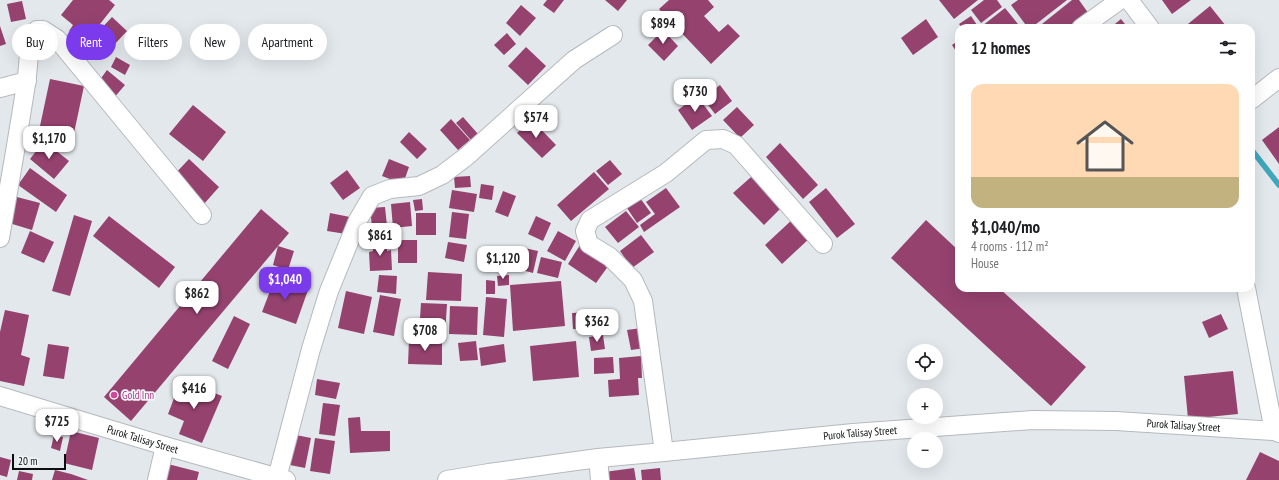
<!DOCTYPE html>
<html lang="en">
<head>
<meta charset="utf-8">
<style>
  body { margin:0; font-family:"PT Sans Narrow",sans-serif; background:#f2f2f2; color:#202124; height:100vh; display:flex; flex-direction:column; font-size:15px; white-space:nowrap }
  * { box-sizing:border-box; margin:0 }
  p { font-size:13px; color:#757577 }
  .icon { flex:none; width:22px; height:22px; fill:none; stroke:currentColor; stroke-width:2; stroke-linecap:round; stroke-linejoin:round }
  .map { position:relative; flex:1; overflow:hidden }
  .drawer { position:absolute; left:955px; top:24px; width:300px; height:268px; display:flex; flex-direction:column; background:#fff; border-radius:12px; box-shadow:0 4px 16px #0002 }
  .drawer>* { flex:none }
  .guide { position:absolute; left:12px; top:24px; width:380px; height:36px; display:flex; gap:8px }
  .fabs { position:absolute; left:907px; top:344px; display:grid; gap:8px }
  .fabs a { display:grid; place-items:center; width:36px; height:36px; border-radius:50%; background:#fff; box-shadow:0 4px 16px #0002; font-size:20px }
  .scale { position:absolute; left:12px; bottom:10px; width:54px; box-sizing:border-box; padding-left:4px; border:2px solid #0b0d0e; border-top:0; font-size:11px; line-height:14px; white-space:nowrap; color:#0b0d0e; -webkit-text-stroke:3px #f1f5f9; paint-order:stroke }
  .price { position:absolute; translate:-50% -34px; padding:0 9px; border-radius:8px; background:#fff; color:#222; font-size:13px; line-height:26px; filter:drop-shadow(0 1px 2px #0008) }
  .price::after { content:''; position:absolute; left:50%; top:24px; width:12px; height:9px; margin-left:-6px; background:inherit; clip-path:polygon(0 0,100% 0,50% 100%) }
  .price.current { background:#7c3aed; color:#fff }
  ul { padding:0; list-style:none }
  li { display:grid; align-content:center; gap:8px; height:212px; padding:0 16px }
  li+li { border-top:1px solid #e0e0e0 }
  li span { display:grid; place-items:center; height:124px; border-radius:12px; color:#555 }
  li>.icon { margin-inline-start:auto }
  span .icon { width:72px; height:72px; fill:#fffc; stroke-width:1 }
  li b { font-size:17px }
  h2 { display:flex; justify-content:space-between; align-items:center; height:48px; padding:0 16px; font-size:17px }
  .tag { padding:0 14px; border-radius:18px; background:#fff; box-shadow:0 4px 16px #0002; font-size:14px; line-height:36px }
  .tag.current { background:#7c3aed; color:#fff }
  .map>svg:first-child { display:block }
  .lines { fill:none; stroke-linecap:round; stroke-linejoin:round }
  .stream { stroke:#3fa7bc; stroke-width:5.5 }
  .building { fill:#95426f }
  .minor-casing { stroke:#b5b9bd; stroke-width:20 }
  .minor { stroke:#fff; stroke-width:18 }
  .hotel-dot { fill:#d1479c; stroke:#f1f5f9; stroke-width:1.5 }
  .labels { text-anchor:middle; stroke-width:3.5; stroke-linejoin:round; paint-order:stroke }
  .hotel-label { font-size:11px; fill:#b23c85; stroke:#f1f5f9; text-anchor:start }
  .street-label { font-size:11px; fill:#0b0d0e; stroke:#f1f5f9 }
</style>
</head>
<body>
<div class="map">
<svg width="1279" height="480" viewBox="0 0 1279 480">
  <rect width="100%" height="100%" fill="#e3e8ec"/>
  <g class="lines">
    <path class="stream" d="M 1251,149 L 1279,185"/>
  </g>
  <path class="building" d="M 73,0 L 109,0 L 115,5 L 89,38 L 86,35 L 81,41 L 69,31 L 73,25 L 61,15 Z
    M 547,0 L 564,0 L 554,13 L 543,5 Z
    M 605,0 L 627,0 L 618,11 Z
    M 669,0 L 708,0 L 714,7 L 704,16 L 719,32 L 728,24 L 740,36 L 711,64 L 659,9 Z
    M 939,0 L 978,0 L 954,19 Z
    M 984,0 L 997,0 L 1002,7 L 981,23 L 971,10 Z
    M 1018,0 L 1067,0 L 1031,28 L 1028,28 L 1011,5 Z
    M 1072,0 L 1079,0 L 1089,14 L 1071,28 L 1037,28 Z
    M 1162,0 L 1191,0 L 1172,14 Z
    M 22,1 L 26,19 L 11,22 L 7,4 Z
    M 521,5 L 536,18 L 520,36 L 506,23 Z
    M 1210,6 L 1226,26 L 1224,28 L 1183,28 Z
    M 1005,8 L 1018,24 L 1013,28 L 984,28 L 982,26 Z
    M 971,16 L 979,28 L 962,28 L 959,24 Z
    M 112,17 L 127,31 L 100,60 L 85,46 Z
    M 926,19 L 938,37 L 913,55 L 901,38 Z
    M 1121,19 L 1128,28 L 1110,28 Z
    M 0,26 L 6,44 L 0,46 Z
    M 663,30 L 678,46 L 664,61 L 648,45 Z
    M 135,31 L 151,46 L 140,57 L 124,43 Z
    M 507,33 L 516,44 L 504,55 L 494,45 Z
    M 959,40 L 959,56 L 952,45 Z
    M 526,47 L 546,66 L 528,85 L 508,66 Z
    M 116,57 L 130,65 L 125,75 L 111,67 Z
    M 107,70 L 125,85 L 113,99 L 96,85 Z
    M 50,79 L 84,86 L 74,133 L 40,126 Z
    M 720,85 L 732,101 L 715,114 L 703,98 Z
    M 697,96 L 712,116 L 692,130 L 678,110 Z
    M 193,105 L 226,132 L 203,161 L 169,134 Z
    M 737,107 L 754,125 L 740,138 L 723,120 Z
    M 463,117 L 478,134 L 471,140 L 456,123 Z
    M 451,119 L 470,140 L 458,150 L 440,130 Z
    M 531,119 L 556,145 L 542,158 L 517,133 Z
    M 1279,127 L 1279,164 L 1262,140 Z
    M 409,132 L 427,149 L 417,159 L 400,142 Z
    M 44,141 L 69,161 L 54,179 L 30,159 Z
    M 780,143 L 818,185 L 803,199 L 766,157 Z
    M 189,159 L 219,187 L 204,204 L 173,176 Z
    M 389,159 L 409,167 L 403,184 L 382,176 Z
    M 610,160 L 622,174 L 608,185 L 596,171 Z
    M 30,168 L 67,195 L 56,212 L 18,185 Z
    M 347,170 L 360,188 L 343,200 L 330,183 Z
    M 594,172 L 609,189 L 571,221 L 557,205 Z
    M 470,176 L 471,187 L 455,188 L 454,177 Z
    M 751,177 L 781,208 L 764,225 L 733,193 Z
    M 481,184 L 494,186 L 492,200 L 479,198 Z
    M 666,188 L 680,207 L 644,232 L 640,225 L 655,214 L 646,202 Z
    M 826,188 L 855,224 L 837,238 L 809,202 Z
    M 452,190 L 477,194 L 474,212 L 449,208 Z
    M 503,191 L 516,196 L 508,217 L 495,212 Z
    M 17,197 L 40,203 L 32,230 L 9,223 Z
    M 640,198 L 651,213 L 637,223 L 627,208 Z
    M 422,199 L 423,210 L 415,211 L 413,200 Z
    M 410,202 L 412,226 L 393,228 L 391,204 Z
    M 385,207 L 387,226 L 372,227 L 370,208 Z
    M 261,209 L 289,233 L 131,421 L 104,397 Z
    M 626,211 L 639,227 L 618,243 L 605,227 Z
    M 452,212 L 469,214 L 466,239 L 449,237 Z
    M 330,213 L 350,217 L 346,234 L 327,231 Z
    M 416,213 L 436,213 L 436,235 L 416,235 Z
    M 74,215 L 92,221 L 70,296 L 52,291 Z
    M 109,216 L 175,267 L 159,288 L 93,236 Z
    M 536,216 L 551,223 L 543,241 L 528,234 Z
    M 794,218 L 811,237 L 782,264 L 765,245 Z
    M 926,220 L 959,251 L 959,288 L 999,288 L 1086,367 L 1051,406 L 891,258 Z
    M 30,231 L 54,242 L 44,263 L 21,253 Z
    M 558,231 L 576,241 L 565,261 L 547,251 Z
    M 641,235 L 654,252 L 632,268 L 620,251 Z
    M 387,239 L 387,251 L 391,250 L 392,270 L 370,271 L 369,252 L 373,251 L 373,240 Z
    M 398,240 L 417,240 L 417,263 L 398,263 Z
    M 448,242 L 467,245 L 464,262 L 445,258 Z
    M 580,245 L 609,265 L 596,283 L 568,264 Z
    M 278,246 L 294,251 L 288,270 L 273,265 Z
    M 520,247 L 538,251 L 533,273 L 515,268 Z
    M 495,257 L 506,258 L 506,272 L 494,272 Z
    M 541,257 L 562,262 L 558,278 L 537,273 Z
    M 428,272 L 462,274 L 461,301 L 426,300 Z
    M 379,275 L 397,276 L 396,294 L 377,292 Z
    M 509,275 L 509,285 L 498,286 L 497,276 Z
    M 275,278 L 308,290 L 296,324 L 262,312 Z
    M 486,280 L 495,281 L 495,294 L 486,294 Z
    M 561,281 L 565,326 L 513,331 L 510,285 Z
    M 346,291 L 372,297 L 364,334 L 338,328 Z
    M 380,295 L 401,299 L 394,336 L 373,332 Z
    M 486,297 L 507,299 L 504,337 L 483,335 Z
    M 421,303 L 447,304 L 445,335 L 419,334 Z
    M 450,306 L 478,307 L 477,335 L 449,334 Z
    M 5,310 L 29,315 L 21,355 L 30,358 L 24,386 L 0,381 L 0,332 Z
    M 594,312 L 595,328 L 573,329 L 572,313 Z
    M 1221,314 L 1228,329 L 1209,338 L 1202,322 Z
    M 234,316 L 250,324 L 228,369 L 212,361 Z
    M 641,328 L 645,348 L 631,350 L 627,330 Z
    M 603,335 L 605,349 L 591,351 L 589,337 Z
    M 409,340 L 442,340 L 442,365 L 408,364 Z
    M 476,341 L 478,360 L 460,361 L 458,343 Z
    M 576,341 L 579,377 L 533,381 L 530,346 Z
    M 48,344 L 69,347 L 64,379 L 43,376 Z
    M 504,344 L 506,362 L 481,366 L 479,348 Z
    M 641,356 L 642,378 L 638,378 L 639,395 L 609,397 L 608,380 L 620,379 L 619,358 Z
    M 613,357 L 614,373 L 594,374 L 594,358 Z
    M 1233,371 L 1238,414 L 1188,419 L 1184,376 Z
    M 317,379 L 340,383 L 336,399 L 315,395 Z
    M 181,380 L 222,396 L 202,443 L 179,434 L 184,421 L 168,414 Z
    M 323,403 L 340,405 L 335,436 L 319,434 Z
    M 360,417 L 361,431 L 390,431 L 390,451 L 350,453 L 348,418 Z
    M 71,431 L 99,438 L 92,470 L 64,463 Z
    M 291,434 L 311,438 L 305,468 L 285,464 Z
    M 54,435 L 63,437 L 60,451 L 51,448 Z
    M 315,438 L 335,441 L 330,474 L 310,471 Z
    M 1260,452 L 1279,461 L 1279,480 L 1246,480 Z
    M 0,457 L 11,460 L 7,477 L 0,475 Z
    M 168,464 L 199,472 L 197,480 L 164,480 Z
    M 634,468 L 636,480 L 605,480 L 604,472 Z
    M 660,468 L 661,480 L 642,480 L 641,470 Z
    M 55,470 L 71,474 L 88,480 L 52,480 Z
    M 19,471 L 33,474 L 32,480 L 17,480 Z"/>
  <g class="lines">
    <defs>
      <g id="minor">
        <path d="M 1129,0 L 1150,28"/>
        <path d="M 1081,28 L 1120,0"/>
        <path d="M 0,88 L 27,81"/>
        <path d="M 1251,100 L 1279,78"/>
        <path d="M 0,238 C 9,187 18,136 26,84 C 29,67 27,45 37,30 L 43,30 L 57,39 L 202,215"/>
        <path d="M 1246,288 L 1274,431"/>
        <path id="s1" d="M 0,396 L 165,446 L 286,480"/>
        <path d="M 664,452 L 643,301 L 633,280 L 610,257 L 589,244 L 585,231 L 590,220 L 666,173 L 706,140 L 723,139 L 736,145 L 823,244"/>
        <path d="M 598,458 L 600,480"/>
        <path d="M 277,478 L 311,349 L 329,291 L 358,220 L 372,196 L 390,189 L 419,186 L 442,175 L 467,156 L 574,60 L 613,35"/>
        <path d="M 157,480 L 165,446"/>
        <path id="s2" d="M 447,480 L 489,473 L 598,458 L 664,452 L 853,433 L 1033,420 L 1116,421 L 1274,431 L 1279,433"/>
      </g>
    </defs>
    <use href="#minor" class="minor-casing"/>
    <use href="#minor" class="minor"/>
  </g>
  <circle class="hotel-dot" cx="114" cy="395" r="4"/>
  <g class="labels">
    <g class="hotel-label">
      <text x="122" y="399">Gold Inn</text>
    </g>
    <g class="street-label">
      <text dy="4" stroke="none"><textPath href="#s2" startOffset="740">Purok Talisay Street</textPath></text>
      <text dy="4" stroke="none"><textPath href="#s2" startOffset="416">Purok Talisay Street</textPath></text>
      <text dy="4" stroke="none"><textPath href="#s1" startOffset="149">Purok Talisay Street</textPath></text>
    </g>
  </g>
</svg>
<div class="fabs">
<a><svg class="icon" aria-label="locate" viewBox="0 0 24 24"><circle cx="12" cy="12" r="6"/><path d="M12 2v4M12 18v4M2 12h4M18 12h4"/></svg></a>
<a>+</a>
<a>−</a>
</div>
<div class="scale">20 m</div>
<b class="price" style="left:663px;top:45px">$894</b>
<b class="price" style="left:695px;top:113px">$730</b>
<b class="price" style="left:536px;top:139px">$574</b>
<b class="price" style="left:49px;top:160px">$1,170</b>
<b class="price" style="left:380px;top:257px">$861</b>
<b class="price" style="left:503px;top:280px">$1,120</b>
<b class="price current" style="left:285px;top:301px">$1,040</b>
<b class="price" style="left:197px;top:315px">$862</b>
<b class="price" style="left:597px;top:343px">$362</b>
<b class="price" style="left:425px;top:352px">$708</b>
<b class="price" style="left:194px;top:410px">$416</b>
<b class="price" style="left:57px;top:443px">$725</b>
<div class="guide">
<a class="tag">Buy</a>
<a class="tag current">Rent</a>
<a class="tag">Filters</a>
<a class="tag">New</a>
<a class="tag">Apartment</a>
</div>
<section class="drawer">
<h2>12 homes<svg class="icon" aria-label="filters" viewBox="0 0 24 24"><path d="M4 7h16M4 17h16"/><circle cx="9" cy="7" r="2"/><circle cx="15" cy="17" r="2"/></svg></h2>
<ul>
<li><span style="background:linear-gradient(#ffd9b3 75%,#c2b280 0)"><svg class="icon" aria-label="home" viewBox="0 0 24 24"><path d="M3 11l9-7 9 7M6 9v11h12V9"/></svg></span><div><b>$1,040/mo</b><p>4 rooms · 112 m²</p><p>House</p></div></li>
</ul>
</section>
</div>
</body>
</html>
